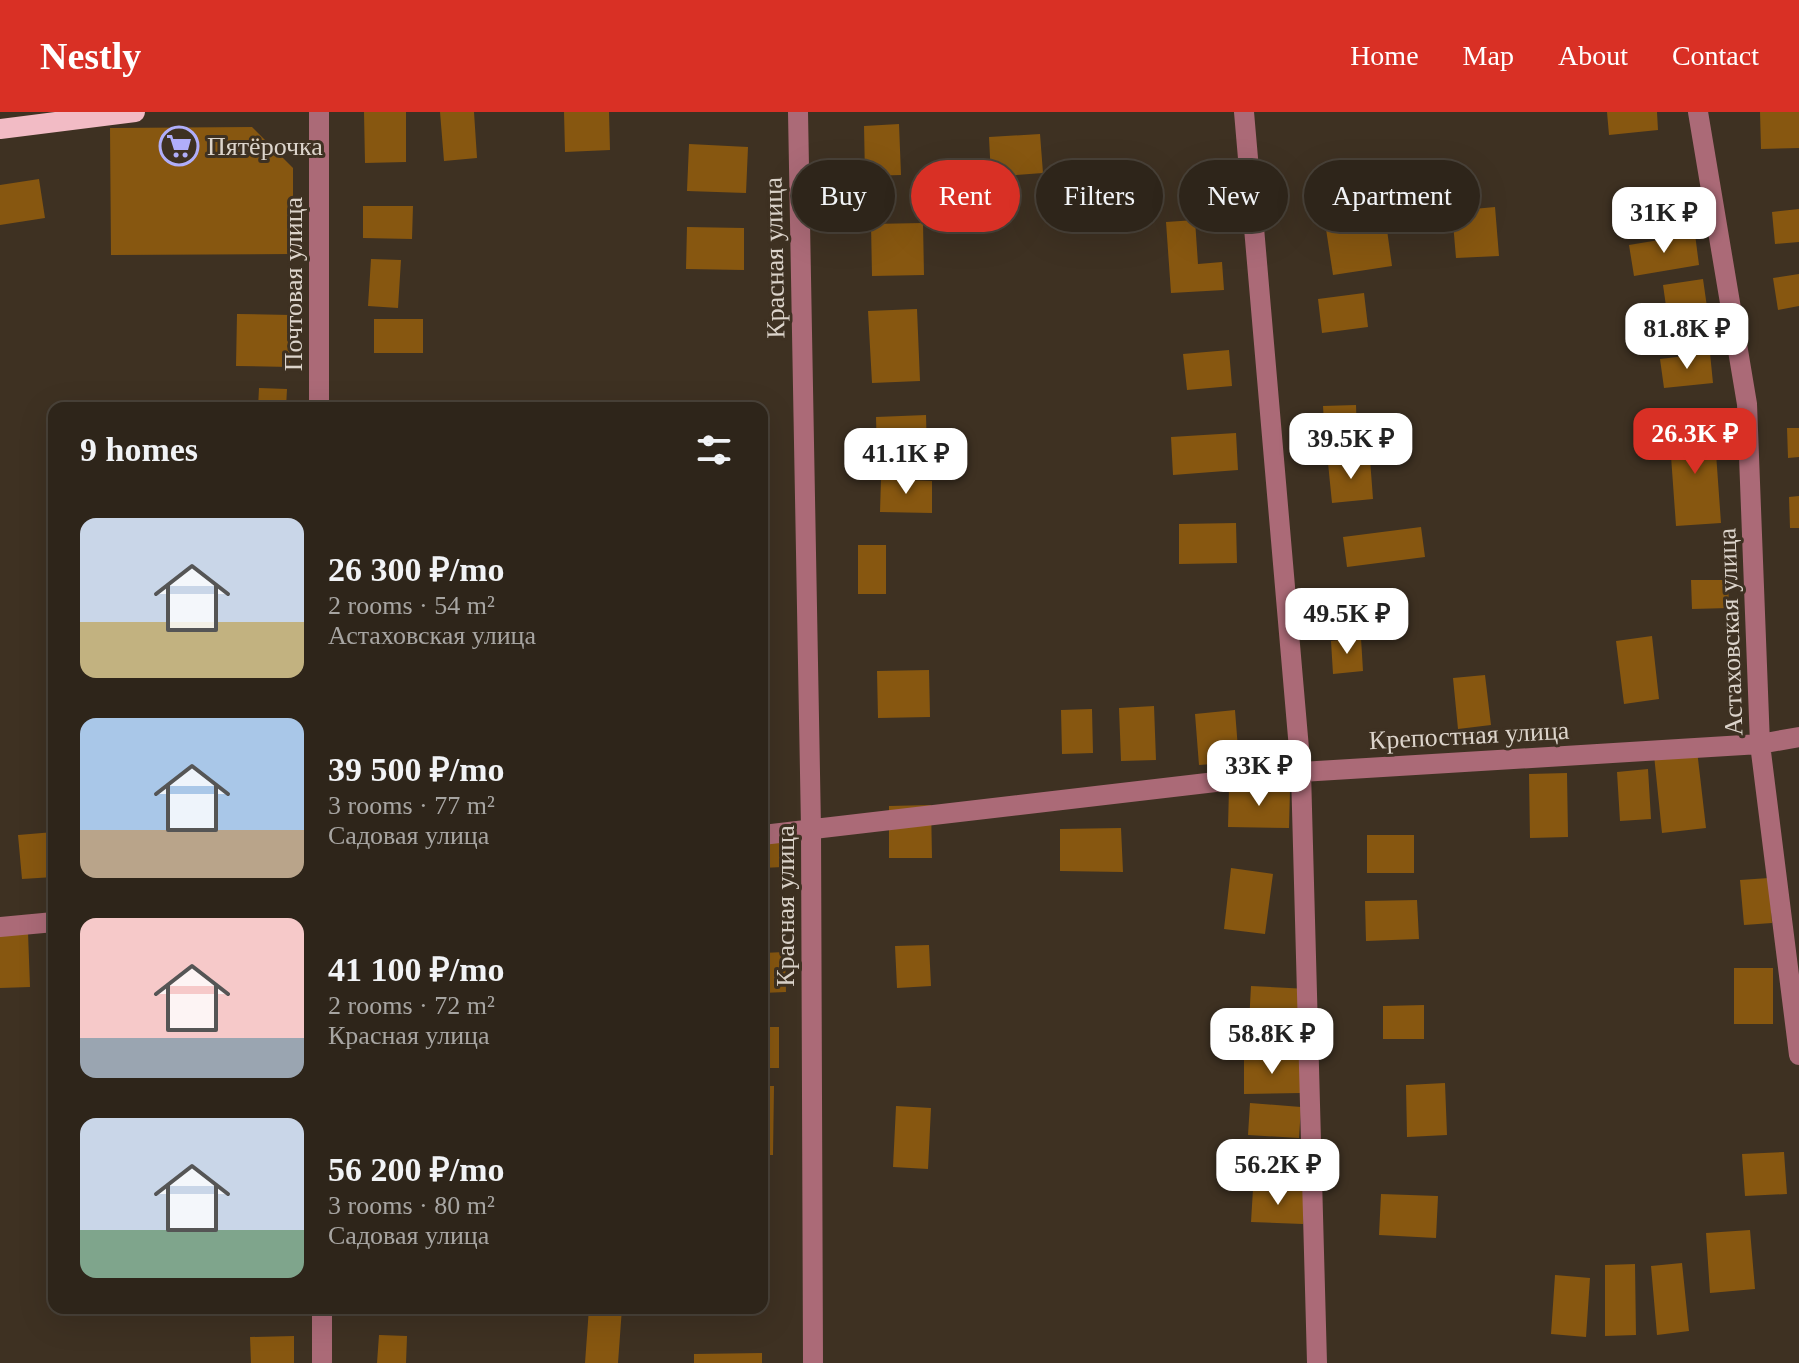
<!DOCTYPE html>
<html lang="en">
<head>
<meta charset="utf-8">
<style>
  body { margin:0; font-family:Georgia,serif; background:#362d23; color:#f1f3f6; height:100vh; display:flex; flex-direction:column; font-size:30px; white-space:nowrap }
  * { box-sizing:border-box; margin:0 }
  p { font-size:26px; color:#a7a5a2 }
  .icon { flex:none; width:44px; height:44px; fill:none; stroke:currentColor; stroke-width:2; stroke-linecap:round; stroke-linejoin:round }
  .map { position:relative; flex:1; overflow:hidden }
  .details { position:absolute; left:48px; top:290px; width:720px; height:912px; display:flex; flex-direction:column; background:#2e251a; border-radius:16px; box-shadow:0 8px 32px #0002,0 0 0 2px #494239 }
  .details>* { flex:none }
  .banner { position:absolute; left:792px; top:48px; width:760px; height:72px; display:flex; gap:16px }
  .price { position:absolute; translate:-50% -68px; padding:0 18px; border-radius:16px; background:#fff; color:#222; font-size:26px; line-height:52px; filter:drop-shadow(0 2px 4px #0008) }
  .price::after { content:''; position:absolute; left:50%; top:48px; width:24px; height:18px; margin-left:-12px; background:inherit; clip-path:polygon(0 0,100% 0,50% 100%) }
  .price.on { background:#d93025; color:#fff }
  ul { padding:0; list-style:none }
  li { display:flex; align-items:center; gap:24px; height:200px; padding:0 32px }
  li span { display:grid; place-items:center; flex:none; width:224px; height:160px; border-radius:16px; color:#555 }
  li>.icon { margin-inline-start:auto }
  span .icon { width:96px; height:96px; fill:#fffc; stroke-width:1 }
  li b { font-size:34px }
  h2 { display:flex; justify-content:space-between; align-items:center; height:96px; padding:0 32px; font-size:34px }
  .pill { padding:0 28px; border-radius:36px; background:#2e251a; box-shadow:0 8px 32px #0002,0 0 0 2px #494239; font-size:28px; line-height:72px }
  .pill.on { background:#d93025; color:#fff }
  header { display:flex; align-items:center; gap:48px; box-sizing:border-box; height:112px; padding:0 40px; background:#d93025; color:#fff }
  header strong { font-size:38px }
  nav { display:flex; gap:44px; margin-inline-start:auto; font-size:28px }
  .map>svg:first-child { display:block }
  .building { fill:#875710 }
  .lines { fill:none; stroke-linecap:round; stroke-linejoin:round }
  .minor { stroke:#ab6a77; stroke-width:20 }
  .major { stroke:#f2bbc5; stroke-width:20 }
  .labels { text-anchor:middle; stroke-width:6; stroke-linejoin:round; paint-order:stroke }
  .poi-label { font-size:26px; fill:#dcd4cb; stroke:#3e3122; text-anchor:start }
  .street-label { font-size:26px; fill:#dcd4cb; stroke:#3e3122 }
</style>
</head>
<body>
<header>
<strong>Nestly</strong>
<nav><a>Home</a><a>Map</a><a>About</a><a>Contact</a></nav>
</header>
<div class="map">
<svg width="1799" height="1251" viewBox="0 0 1799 1251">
  <rect width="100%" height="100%" fill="#3e3122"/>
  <path class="building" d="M 364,0 L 406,0 L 406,50 L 365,51 Z
    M 440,0 L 474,0 L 477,46 L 444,49 Z
    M 564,0 L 609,0 L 610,38 L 565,40 Z
    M 1607,0 L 1657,0 L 1658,18 L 1609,23 Z
    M 1760,0 L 1799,0 L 1799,36 L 1761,37 Z
    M 899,12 L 901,63 L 865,64 L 864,14 Z
    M 252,15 L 293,56 L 293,142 L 111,143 L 110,16 Z
    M 1040,22 L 1043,61 L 991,65 L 989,25 Z
    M 689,32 L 748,35 L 746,81 L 687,79 Z
    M 39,67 L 45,106 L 0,113 L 0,73 Z
    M 363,94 L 413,94 L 412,127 L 363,126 Z
    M 1495,95 L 1499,144 L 1456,146 L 1452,99 Z
    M 1384,96 L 1392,154 L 1333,163 L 1324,104 Z
    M 1799,97 L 1799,130 L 1775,132 L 1772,100 Z
    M 1195,108 L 1198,152 L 1222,150 L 1224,178 L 1171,181 L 1166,110 Z
    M 923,111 L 924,163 L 872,164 L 871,112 Z
    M 687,115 L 744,116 L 744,158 L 686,157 Z
    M 1695,122 L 1699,153 L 1634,164 L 1629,133 Z
    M 371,147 L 401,148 L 398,196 L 368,194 Z
    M 1799,162 L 1799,194 L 1778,198 L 1773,166 Z
    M 1703,167 L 1708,202 L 1668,208 L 1663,173 Z
    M 1364,181 L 1368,215 L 1322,221 L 1318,187 Z
    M 917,197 L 920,269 L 872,271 L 868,199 Z
    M 237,202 L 291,203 L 290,255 L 236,254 Z
    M 374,207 L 423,207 L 423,241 L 374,241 Z
    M 1229,238 L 1232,274 L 1187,278 L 1183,242 Z
    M 1710,241 L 1713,271 L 1664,276 L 1660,247 Z
    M 259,276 L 287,277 L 286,296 L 258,296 Z
    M 1356,293 L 1357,325 L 1325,327 L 1323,294 Z
    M 926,303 L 927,343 L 877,344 L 876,305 Z
    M 1714,313 L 1721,411 L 1676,414 L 1669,316 Z
    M 1787,316 L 1799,316 L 1799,345 L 1788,346 Z
    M 1236,321 L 1238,358 L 1173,363 L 1171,325 Z
    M 1370,347 L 1373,387 L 1332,391 L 1328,351 Z
    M 881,367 L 932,369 L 932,401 L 880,400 Z
    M 1799,384 L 1799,416 L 1790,416 L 1789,385 Z
    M 1236,411 L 1237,451 L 1179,452 L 1179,412 Z
    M 1421,415 L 1425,445 L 1347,455 L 1343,425 Z
    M 858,433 L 886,433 L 886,482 L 858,482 Z
    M 1691,468 L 1728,468 L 1729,496 L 1692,497 Z
    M 1379,481 L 1380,503 L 1340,506 L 1339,484 Z
    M 1652,524 L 1659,587 L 1624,592 L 1616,529 Z
    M 1361,526 L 1363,559 L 1333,562 L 1331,529 Z
    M 929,558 L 930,605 L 878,606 L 877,559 Z
    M 1485,563 L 1491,613 L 1458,617 L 1453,566 Z
    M 1154,594 L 1156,648 L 1121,649 L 1119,596 Z
    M 1092,597 L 1093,641 L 1062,642 L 1061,598 Z
    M 1235,598 L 1239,650 L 1199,653 L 1195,602 Z
    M 1697,638 L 1706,716 L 1662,721 L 1654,643 Z
    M 1648,657 L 1651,707 L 1620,709 L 1617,660 Z
    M 1567,661 L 1568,725 L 1530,726 L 1529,662 Z
    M 1229,676 L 1290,677 L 1289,716 L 1228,715 Z
    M 931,693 L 932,746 L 889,746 L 889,694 Z
    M 782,714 L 783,755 L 762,756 L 762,715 Z
    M 1121,716 L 1123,760 L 1060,759 L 1060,717 Z
    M 54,720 L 54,765 L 22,767 L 18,723 Z
    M 1367,723 L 1414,723 L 1414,761 L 1367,761 Z
    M 1231,756 L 1273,762 L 1265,822 L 1224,817 Z
    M 1769,766 L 1772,811 L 1744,813 L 1740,768 Z
    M 1417,788 L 1419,827 L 1366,829 L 1365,789 Z
    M 28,820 L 30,875 L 0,876 L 0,821 Z
    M 929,833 L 931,874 L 897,876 L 895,834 Z
    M 785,840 L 786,880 L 762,881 L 762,841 Z
    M 1734,856 L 1773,856 L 1773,912 L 1734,912 Z
    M 1251,874 L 1308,877 L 1306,915 L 1249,911 Z
    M 1424,893 L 1424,927 L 1383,927 L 1383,894 Z
    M 762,915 L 779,915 L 779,956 L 762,956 Z
    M 1244,947 L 1301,947 L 1301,981 L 1244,982 Z
    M 1445,971 L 1447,1023 L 1407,1025 L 1406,973 Z
    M 762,974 L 774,974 L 773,1043 L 762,1043 Z
    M 1250,991 L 1301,995 L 1299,1026 L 1248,1023 Z
    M 896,994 L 931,996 L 928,1057 L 893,1055 Z
    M 1784,1040 L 1787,1082 L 1745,1084 L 1742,1042 Z
    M 1253,1077 L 1304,1079 L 1303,1112 L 1251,1110 Z
    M 1381,1082 L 1438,1084 L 1436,1126 L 1379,1123 Z
    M 1750,1118 L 1755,1177 L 1710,1181 L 1706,1121 Z
    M 1682,1151 L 1689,1219 L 1657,1223 L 1651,1154 Z
    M 1635,1152 L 1636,1223 L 1605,1224 L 1605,1153 Z
    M 1555,1163 L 1590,1166 L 1586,1225 L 1551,1222 Z
    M 249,1196 L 304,1196 L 304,1202 L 249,1202 Z
    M 589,1196 L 622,1196 L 618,1251 L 585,1251 Z
    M 379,1223 L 407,1224 L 406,1251 L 377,1251 Z
    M 294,1224 L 294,1251 L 251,1251 L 250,1225 Z
    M 762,1241 L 762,1251 L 694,1251 L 694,1242 Z"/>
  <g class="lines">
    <path class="minor" d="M 319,0 L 319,296
      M 798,0 L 811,716 L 813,1251
      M 1244,0 L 1301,660 L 1317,1251
      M 1698,0 L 1747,292 L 1760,632 L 1799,943
      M 762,723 L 1301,660 L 1760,632 L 1799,625
      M 0,815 L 54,810
      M 322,1196 L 322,1251"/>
    <path class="major" d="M 0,17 L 135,0"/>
  </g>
  <defs>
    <symbol id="supermarket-ring" viewBox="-11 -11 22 22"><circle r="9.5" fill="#3e3122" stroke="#b0aefa" stroke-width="1.5"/><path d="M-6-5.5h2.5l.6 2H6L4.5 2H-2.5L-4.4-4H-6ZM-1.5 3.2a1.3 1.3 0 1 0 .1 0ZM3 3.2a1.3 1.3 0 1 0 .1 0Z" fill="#b0aefa"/></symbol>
  </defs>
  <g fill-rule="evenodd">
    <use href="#supermarket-ring" x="157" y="12" width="44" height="44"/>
  </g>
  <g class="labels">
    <g class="poi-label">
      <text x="207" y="43">Пятёрочка</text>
    </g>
    <g class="street-label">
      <text transform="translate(774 146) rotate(-91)" y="9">Красная улица</text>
      <text transform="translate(293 172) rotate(-90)" y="9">Почтовая улица</text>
      <text transform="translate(1730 520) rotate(-92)" y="9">Астаховская улица</text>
      <text transform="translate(1469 623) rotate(-3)" y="9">Крепостная улица</text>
      <text transform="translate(785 794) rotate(-90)" y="9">Красная улица</text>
    </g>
  </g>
</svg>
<b class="price" style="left:1664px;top:143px">31K ₽</b>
<b class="price" style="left:1687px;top:259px">81.8K ₽</b>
<b class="price on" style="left:1695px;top:364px">26.3K ₽</b>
<b class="price" style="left:1351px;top:369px">39.5K ₽</b>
<b class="price" style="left:906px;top:384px">41.1K ₽</b>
<b class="price" style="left:1347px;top:544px">49.5K ₽</b>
<b class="price" style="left:1259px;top:696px">33K ₽</b>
<b class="price" style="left:1272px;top:964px">58.8K ₽</b>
<b class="price" style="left:1278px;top:1095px">56.2K ₽</b>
<div class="banner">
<a class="pill">Buy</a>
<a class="pill on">Rent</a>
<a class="pill">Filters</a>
<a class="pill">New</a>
<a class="pill">Apartment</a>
</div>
<section class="details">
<h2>9 homes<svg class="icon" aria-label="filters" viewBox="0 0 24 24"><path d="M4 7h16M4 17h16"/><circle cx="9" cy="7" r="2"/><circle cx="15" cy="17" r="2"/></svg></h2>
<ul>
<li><span style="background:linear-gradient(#c9d6e8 65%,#c2b280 0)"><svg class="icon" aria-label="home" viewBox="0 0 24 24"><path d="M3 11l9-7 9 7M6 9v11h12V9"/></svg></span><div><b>26 300 ₽/mo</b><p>2 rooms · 54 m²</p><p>Астаховская улица</p></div></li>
<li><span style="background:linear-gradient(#a9c7e8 70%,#b9a48a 0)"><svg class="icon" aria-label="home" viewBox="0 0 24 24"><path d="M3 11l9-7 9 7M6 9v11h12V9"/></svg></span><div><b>39 500 ₽/mo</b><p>3 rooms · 77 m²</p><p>Садовая улица</p></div></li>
<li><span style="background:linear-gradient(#f6c9c9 75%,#9aa5b1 0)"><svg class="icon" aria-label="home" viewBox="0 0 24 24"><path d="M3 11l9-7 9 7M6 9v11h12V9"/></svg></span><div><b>41 100 ₽/mo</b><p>2 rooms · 72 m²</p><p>Красная улица</p></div></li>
<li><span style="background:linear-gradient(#c9d6e8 70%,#7fa58c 0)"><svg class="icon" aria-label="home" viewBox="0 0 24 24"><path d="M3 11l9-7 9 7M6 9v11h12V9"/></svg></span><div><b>56 200 ₽/mo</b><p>3 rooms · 80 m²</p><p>Садовая улица</p></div></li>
</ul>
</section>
</div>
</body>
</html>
